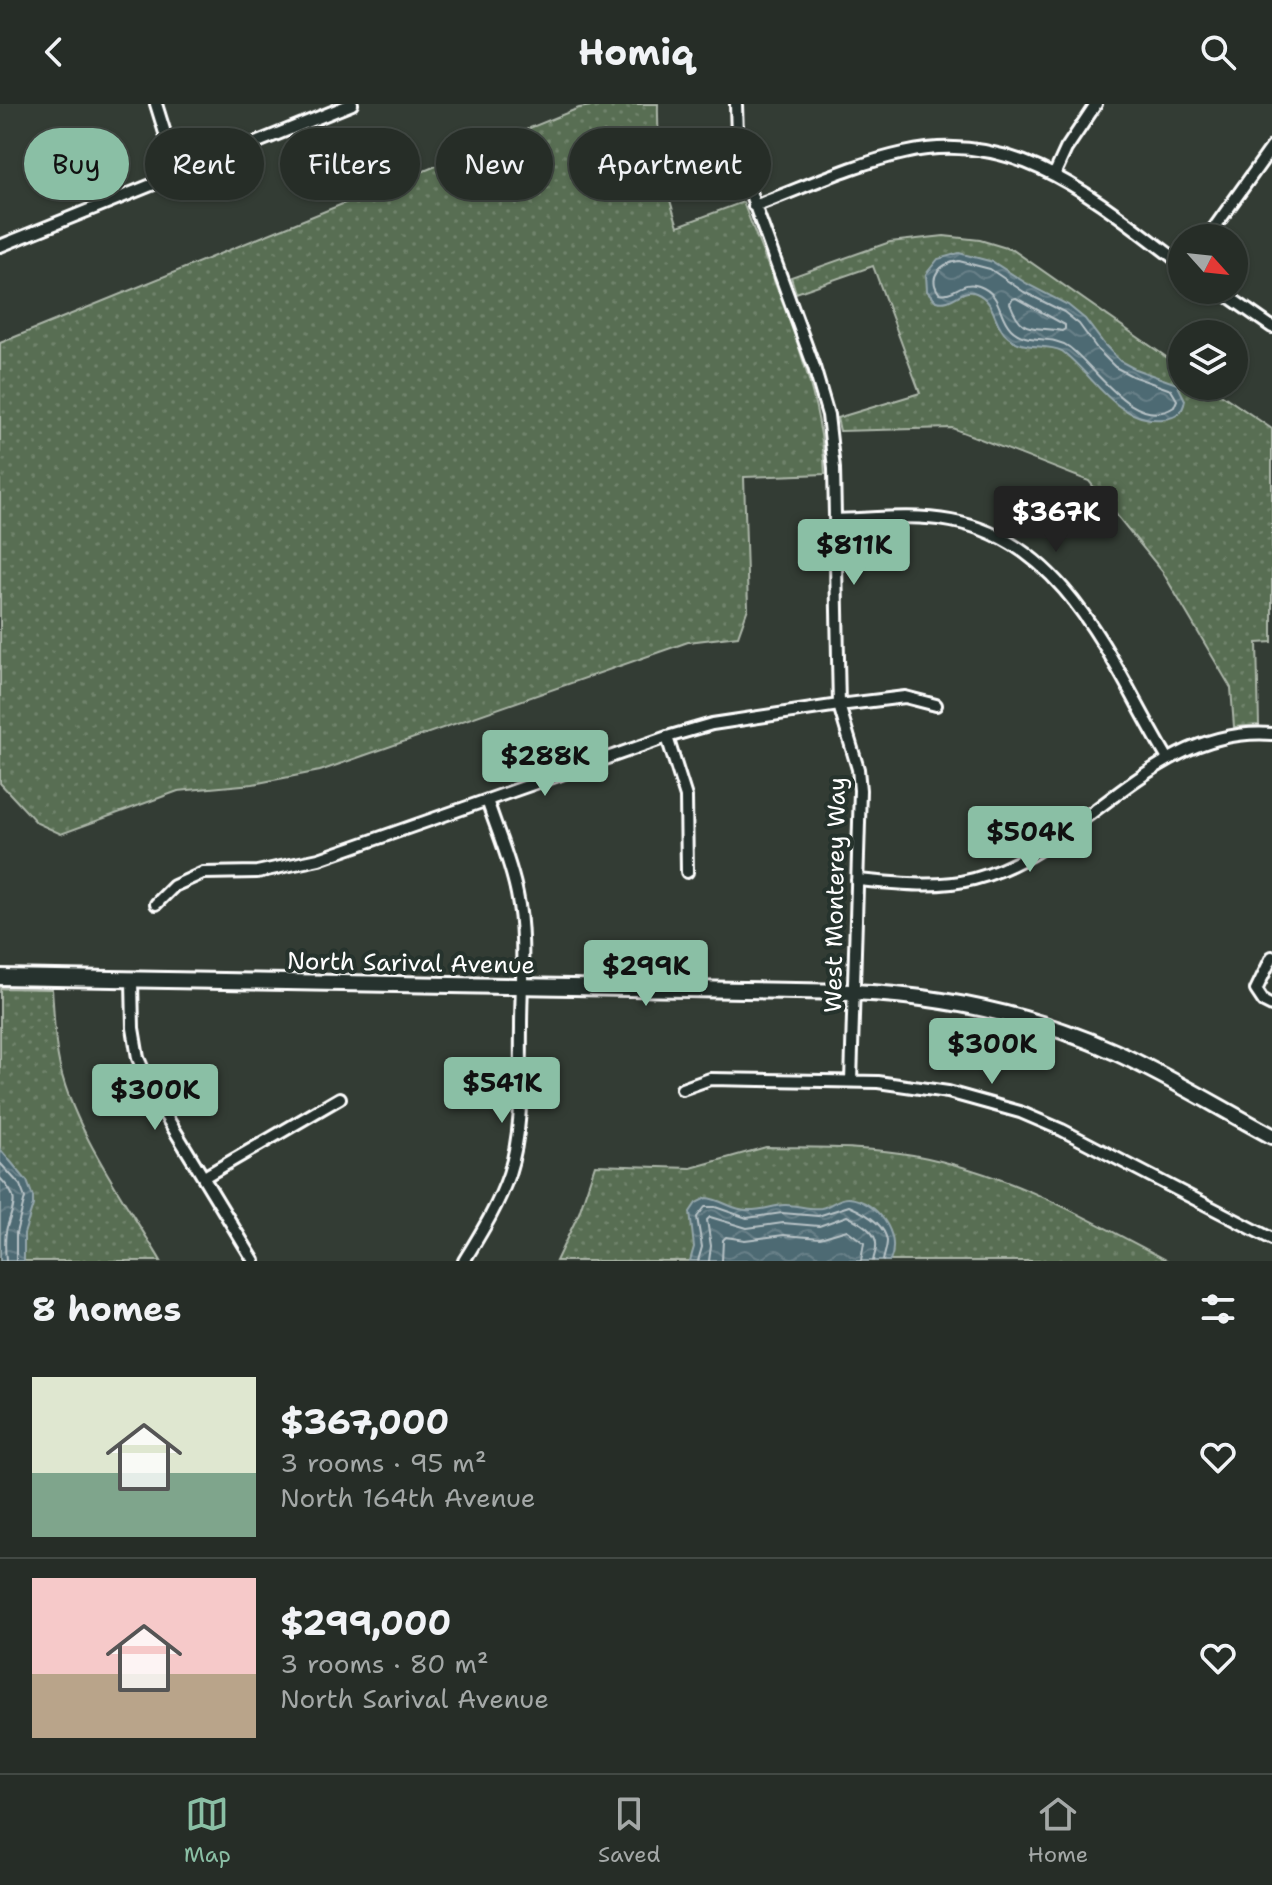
<!DOCTYPE html>
<html lang="en">
<head>
<meta charset="utf-8">
<style>
  body { margin:0; font-family:"Shantell Sans",sans-serif; background:#2e352f; color:#f1f3f6; height:100vh; display:flex; flex-direction:column; font-size:30px; white-space:nowrap }
  * { box-sizing:border-box; margin:0 }
  p { font-size:26px; color:#a4a8a7 }
  .icon { flex:none; width:44px; height:44px; fill:none; stroke:currentColor; stroke-width:2; stroke-linecap:round; stroke-linejoin:round }
  .map { position:relative; height:1157px; overflow:hidden }
  .drawer { display:flex; flex-direction:column; background:#262d27; flex:1 }
  .drawer>* { flex:none }
  .hud { position:absolute; left:24px; top:24px; width:800px; height:72px; display:flex; gap:16px }
  .needle { width:52px; rotate:117deg }
  .controls { position:absolute; left:1168px; top:120px; display:grid; gap:16px }
  .controls a { display:grid; place-items:center; width:80px; height:80px; border-radius:50%; background:#262d27; box-shadow:0 2px 6px #0004,0 0 0 2px #424944; font-size:40px }
  .price { position:absolute; translate:-50% -68px; padding:0 18px; border-radius:8px; background:#8abfa5; color:#111; font-size:26px; line-height:52px; filter:drop-shadow(0 2px 4px #0008) }
  .price::after { content:''; position:absolute; left:50%; top:48px; width:24px; height:18px; margin-left:-12px; background:inherit; clip-path:polygon(0 0,100% 0,50% 100%) }
  .price.active { background:#222; color:#fff }
  ul { padding:0; list-style:none }
  li { display:flex; align-items:center; gap:24px; height:200px; padding:0 32px }
  li+li { border-top:2px solid #424944 }
  li span { display:grid; place-items:center; flex:none; width:224px; height:160px; border-radius:0px; color:#555 }
  li>.icon { margin-inline-start:auto }
  span .icon { width:96px; height:96px; fill:#fffc; stroke-width:1 }
  li b { font-size:34px }
  h2 { display:flex; justify-content:space-between; align-items:center; height:96px; padding:0 32px; font-size:34px }
  .tag { padding:0 28px; border-radius:36px; background:#262d27; box-shadow:0 2px 6px #0004,0 0 0 2px #424944; font-size:28px; line-height:72px }
  .tag.active { background:#8abfa5; color:#111 }
  header { display:flex; justify-content:space-between; align-items:center; height:104px; padding:0 32px; background:#262d27; font-size:36px; font-weight:700 }
  .dock { display:flex; justify-content:space-around; align-items:center; height:112px; border-top:2px solid #424944; background:#262d27; font-size:22px; color:#a4a8a7 }
  .dock a { display:grid; justify-items:center; gap:4px }
  .dock .active { color:#8abfa5 }
  .map>svg:first-child { display:block }
  .grass { fill:url(#grass-dots); stroke:#acb6a9; stroke-width:2 }
  .water { fill:url(#water-waves); stroke:#94a6ab; stroke-width:2 }
  .lines { fill:none; stroke-linecap:round; stroke-linejoin:round }
  .shore { stroke:#b8c3c7; stroke-width:2 }
  .street-casing { stroke:#fff; stroke-width:16 }
  .secondary-casing { stroke:#fff; stroke-width:20 }
  .street { stroke:#26332d; stroke-width:10 }
  .secondary { stroke:#26332d; stroke-width:14 }
  .labels { text-anchor:middle; stroke-width:8; stroke-linejoin:round; paint-order:stroke }
  .street-label { font-size:24px; fill:#fff; stroke:#26332d }
</style>
</head>
<body>
<header><svg class="icon" aria-label="back" viewBox="0 0 24 24"><path d="M15 5l-7 7 7 7"/></svg>Homiq<svg class="icon" aria-label="search" viewBox="0 0 24 24"><circle cx="10" cy="10" r="6"/><path d="M15 15l6 6"/></svg></header>
<div class="map">
<svg width="1272" height="1157" viewBox="0 0 1272 1157">
  <defs>
    <pattern id="grass-dots" width="8" height="8" patternUnits="userSpaceOnUse" patternTransform="scale(2)"><rect width="8" height="8" fill="#586e53"/><path d="M2 2h.1M6 6h.1" fill="none" stroke="#71846d" stroke-width="1.8" stroke-linecap="round"/></pattern>
    <pattern id="water-waves" width="16" height="10" patternUnits="userSpaceOnUse" patternTransform="scale(2)"><rect width="16" height="10" fill="#4d6a73"/><path d="M0 5q4-4 8 0t8 0" fill="none" stroke="#688088"/></pattern>
  </defs>
  <rect width="100%" height="100%" fill="#333c34"/>
  <filter id="ink" filterUnits="userSpaceOnUse"><feTurbulence type="fractalNoise" baseFrequency=".0125" numOctaves="2"/><feDisplacementMap in="SourceGraphic" scale="16" xChannelSelector="R" yChannelSelector="G"/><feConvolveMatrix kernelMatrix="1 2 1 2 8 2 1 2 1" color-interpolation-filters="sRGB"/></filter>
  <g filter="url(#ink)">
    <path class="grass" d="M 603,0 L 658,0 C 657,43 664,82 678,122 L 743,98 C 776,186 821,276 825,370 L 744,373 L 748,504 L 738,532 L 688,538 L 320,667 L 253,680 L 178,687 L 61,730 L 37,719 L 0,679 L 0,239 L 579,4 Z
      M 944,132 L 980,136 L 1013,146 L 1182,264 L 1182,282 L 1209,282 L 1272,325 L 1272,538 L 1257,539 L 1259,621 L 1234,623 L 1231,584 L 1162,467 L 1089,377 L 952,324 L 840,327 L 837,314 L 920,289 L 873,162 L 796,189 L 791,173 L 890,138 Z
      M 0,884 L 52,885 C 54,907 54,931 58,953 C 69,1020 126,1098 161,1157 L 0,1157 Z
      M 766,1043 C 815,1044 865,1042 913,1051 C 1009,1069 1083,1112 1168,1157 L 556,1157 L 579,1109 L 595,1061 L 691,1064 Z"/>
    <path class="water" d="M 959,149 L 993,158 L 1029,181 L 1068,201 L 1085,215 L 1104,240 L 1120,257 L 1135,265 L 1177,280 L 1185,296 C 1183,308 1177,314 1164,315 C 1116,320 1095,272 1062,247 C 1044,239 1025,247 1008,233 C 993,221 996,197 976,189 C 960,183 954,202 936,197 L 927,187 L 926,170 L 938,155 Z
      M 0,1045 L 27,1077 L 33,1093 L 33,1101 L 24,1130 L 24,1157 L 0,1157 Z
      M 706,1094 C 721,1095 732,1106 747,1106 C 759,1107 772,1102 784,1101 C 796,1100 809,1106 821,1104 C 831,1102 839,1093 849,1094 C 877,1097 902,1130 890,1157 L 690,1157 L 694,1143 L 690,1108 L 696,1099 Z"/>
    <g class="lines">
      <path class="shore" d="M 959,157 L 990,165 L 1024,188 L 1064,208 L 1079,220 L 1098,246 L 1115,263 L 1132,272 L 1171,286 L 1177,296 L 1174,303 C 1135,329 1094,261 1069,243 C 1051,230 1027,241 1011,225 C 997,211 1003,191 979,182 C 962,175 954,193 939,189 C 927,172 941,159 959,157 Z
        M 1012,195 L 1016,194 L 1065,221 L 1065,225 L 1062,227 C 1033,221 1022,232 1010,199 Z
        M 0,1059 L 20,1081 L 25,1094 L 16,1129 L 16,1157
        M 0,1074 C 19,1094 15,1098 7,1123 C 4,1134 5,1146 6,1157
        M 698,1157 L 702,1143 L 697,1113 L 705,1103 L 715,1103 L 747,1114 L 782,1109 L 818,1112 L 849,1102 C 863,1108 885,1120 887,1137 C 887,1144 884,1151 883,1157
        M 709,1157 L 711,1142 L 707,1116 L 710,1113 L 747,1124 L 783,1119 L 819,1122 L 847,1112 C 858,1117 878,1128 876,1143 C 876,1147 874,1152 873,1157
        M 722,1157 L 723,1136 L 726,1133 L 745,1136 L 784,1131 L 820,1134 L 847,1126 L 864,1139 L 861,1157"/>
      <defs>
        <path id="street" d="M 156,0 L 169,42 L 182,69
          M 736,0 L 737,32 L 742,66 L 814,263 L 828,311 L 834,365 L 839,601 L 858,665 L 860,686 L 851,977
          M 1055,69 L 1066,45 L 1096,0
          M 754,102 C 803,84 853,60 904,49 C 1017,23 1098,97 1182,160
          M 1207,134 L 1272,43
          M 0,142 L 352,0
          M 1219,186 L 1272,223
          M 835,416 C 873,415 913,410 951,417 C 1069,438 1113,564 1168,655
          M 667,633 L 686,693 L 687,768
          M 857,776 C 895,779 936,785 974,775 C 1083,747 1151,621 1272,630
          M 156,800 L 174,782 L 203,769 L 257,768 L 319,755 L 667,633 L 712,620 L 839,601 L 905,593 L 936,601
          M 1272,853 L 1256,886 L 1264,898 L 1272,902
          M 132,876 L 133,924 L 138,954 L 155,994 L 254,1157
          M 682,985 L 710,975 L 878,978 L 948,988 L 1020,1008 L 1062,1026 L 1272,1135
          M 204,1073 L 340,994
          M 464,1157 C 481,1129 498,1102 509,1070 C 524,1024 520,972 521,924 C 521,880 526,833 517,790 C 511,758 497,727 487,696"/>
        <path id="secondary" d="M 0,873 L 853,888 C 942,892 1033,911 1115,948 C 1168,972 1220,1004 1272,1032"/>
      </defs>
      <use href="#street" class="street-casing"/>
      <use href="#secondary" class="secondary-casing"/>
      <use href="#street" class="street"/>
      <use href="#secondary" class="secondary"/>
    </g>
  </g>
  <g class="labels">
    <g class="street-label">
      <text transform="translate(835 791) rotate(-89)" y="8">West Monterey Way</text>
      <text transform="translate(411 859) rotate(1)" y="8">North Sarival Avenue</text>
    </g>
  </g>
</svg>
<div class="controls">
<a><svg class="needle" viewBox="-14 -14 28 28"><path d="M0-13l5 13h-10z" fill="#e53935"/><path d="M0 13l5-13h-10z" fill="#a4a8a7"/></svg></a>
<a><svg class="icon" aria-label="layers" viewBox="0 0 24 24"><path d="M12 4l9 5-9 5-9-5zM3 14l9 5 9-5"/></svg></a>
</div>
<b class="price active" style="left:1056px;top:450px">$367K</b>
<b class="price" style="left:854px;top:483px">$811K</b>
<b class="price" style="left:545px;top:694px">$288K</b>
<b class="price" style="left:1030px;top:770px">$504K</b>
<b class="price" style="left:646px;top:904px">$299K</b>
<b class="price" style="left:992px;top:982px">$300K</b>
<b class="price" style="left:502px;top:1021px">$541K</b>
<b class="price" style="left:155px;top:1028px">$300K</b>
<div class="hud">
<a class="tag active">Buy</a>
<a class="tag">Rent</a>
<a class="tag">Filters</a>
<a class="tag">New</a>
<a class="tag">Apartment</a>
</div>
</div>
<section class="drawer">
<h2>8 homes<svg class="icon" aria-label="filters" viewBox="0 0 24 24"><path d="M4 7h16M4 17h16"/><circle cx="9" cy="7" r="2"/><circle cx="15" cy="17" r="2"/></svg></h2>
<ul>
<li><span style="background:linear-gradient(#dfe7d0 60%,#7fa58c 0)"><svg class="icon" aria-label="home" viewBox="0 0 24 24"><path d="M3 11l9-7 9 7M6 9v11h12V9"/></svg></span><div><b>$367,000</b><p>3 rooms · 95 m²</p><p>North 164th Avenue</p></div><svg class="icon" aria-label="heart" viewBox="0 0 24 24"><path d="M12 20l-8-8c-3-5 5-10 8-4 3-6 11-1 8 4z"/></svg></li>
<li><span style="background:linear-gradient(#f6c9c9 60%,#b9a48a 0)"><svg class="icon" aria-label="home" viewBox="0 0 24 24"><path d="M3 11l9-7 9 7M6 9v11h12V9"/></svg></span><div><b>$299,000</b><p>3 rooms · 80 m²</p><p>North Sarival Avenue</p></div><svg class="icon" aria-label="heart" viewBox="0 0 24 24"><path d="M12 20l-8-8c-3-5 5-10 8-4 3-6 11-1 8 4z"/></svg></li>
</ul>
</section>
<nav class="dock">
<a class="active"><svg class="icon" aria-label="map" viewBox="0 0 24 24"><path d="M3 6l6-2 6 2 6-2v14l-6 2-6-2-6 2zM9 4v14M15 6v14"/></svg>Map</a>
<a><svg class="icon" aria-label="saved" viewBox="0 0 24 24"><path d="M7 4h10v16l-5-4-5 4z"/></svg>Saved</a>
<a><svg class="icon" aria-label="home" viewBox="0 0 24 24"><path d="M3 11l9-7 9 7M6 9v11h12V9"/></svg>Home</a>
</nav>
</body>
</html>
